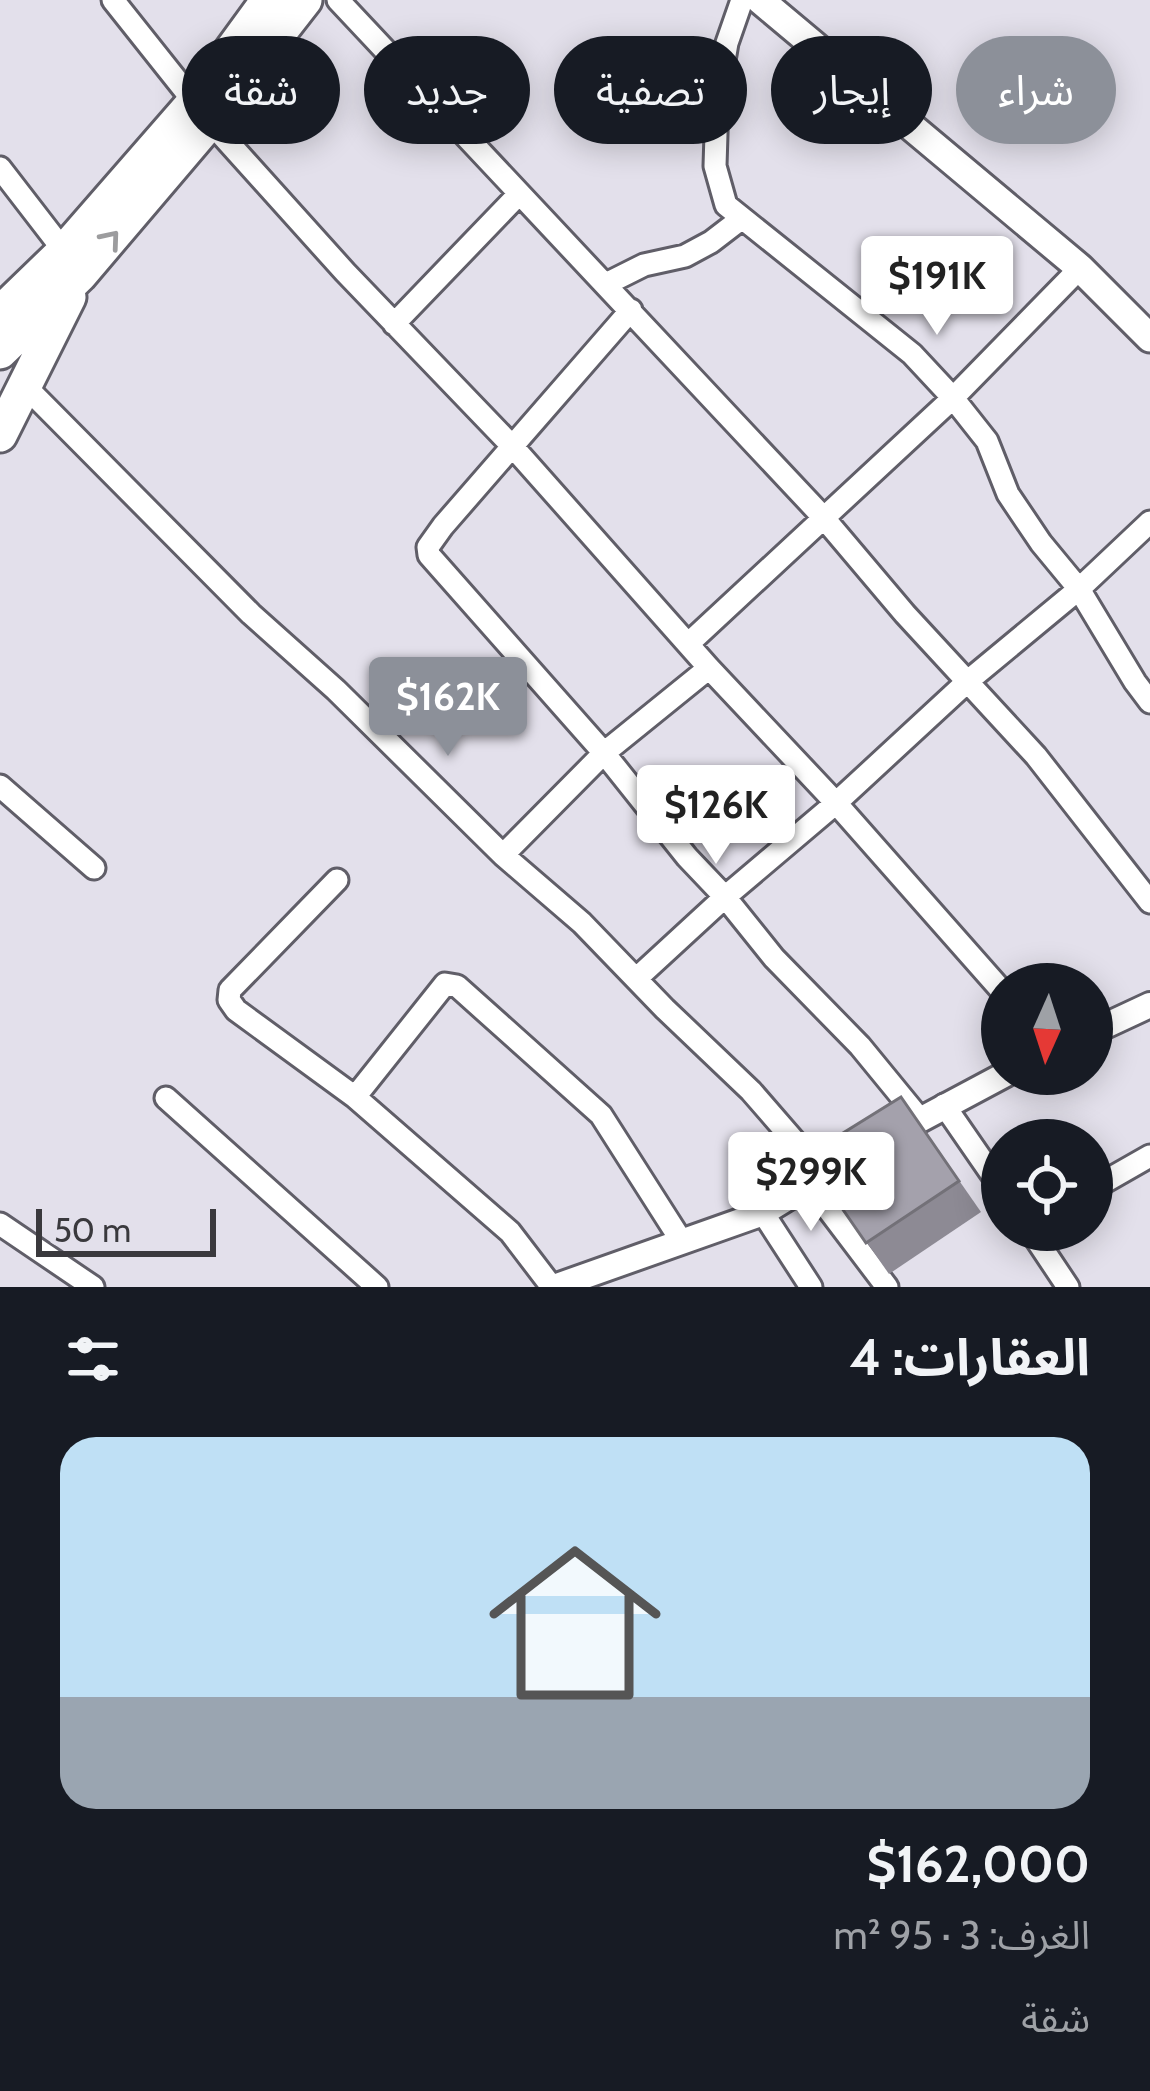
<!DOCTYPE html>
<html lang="ar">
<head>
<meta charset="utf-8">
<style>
  body { margin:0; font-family:Cabin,"Noto Sans Arabic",sans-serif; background:#242831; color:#f1f3f6; direction:rtl; height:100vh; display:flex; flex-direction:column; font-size:45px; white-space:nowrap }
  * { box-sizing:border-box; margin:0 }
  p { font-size:39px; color:#9ea1a6 }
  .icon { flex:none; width:66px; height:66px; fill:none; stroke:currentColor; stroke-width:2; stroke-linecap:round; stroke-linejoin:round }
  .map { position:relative; height:1287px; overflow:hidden; direction:ltr }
  .details { display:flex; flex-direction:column; background:#171b24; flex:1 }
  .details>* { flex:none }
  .hud { position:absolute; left:36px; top:36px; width:1080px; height:108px; direction:rtl; display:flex; gap:24px }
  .needle { width:78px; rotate:183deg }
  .tools { position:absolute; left:981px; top:963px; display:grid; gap:24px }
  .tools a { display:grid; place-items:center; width:132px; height:132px; border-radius:50%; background:#171b24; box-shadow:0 6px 30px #0003; font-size:60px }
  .scale { position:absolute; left:36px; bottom:30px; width:180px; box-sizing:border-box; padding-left:12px; border:6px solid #3a393d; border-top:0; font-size:33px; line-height:42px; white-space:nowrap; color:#3a393d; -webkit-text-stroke:9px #e3e0eb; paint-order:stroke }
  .price { position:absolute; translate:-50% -102px; padding:0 27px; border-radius:12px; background:#fff; color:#222; font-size:39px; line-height:78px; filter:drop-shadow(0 3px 6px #0008) }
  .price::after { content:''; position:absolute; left:50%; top:72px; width:36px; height:27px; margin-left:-18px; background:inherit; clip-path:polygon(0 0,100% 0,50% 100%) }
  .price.active { background:#8c9099; color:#fff }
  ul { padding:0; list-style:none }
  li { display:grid; align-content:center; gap:24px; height:636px; padding:0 60px }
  li span { display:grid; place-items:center; height:372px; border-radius:36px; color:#555 }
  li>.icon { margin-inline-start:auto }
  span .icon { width:216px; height:216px; fill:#fffc; stroke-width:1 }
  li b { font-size:51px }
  h2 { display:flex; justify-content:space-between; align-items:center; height:144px; padding:0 60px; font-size:51px }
  .pill { padding:0 42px; border-radius:54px; background:#171b24; box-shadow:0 6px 30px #0003; font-size:42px; line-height:108px }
  .pill.active { background:#8c9099; color:#fff }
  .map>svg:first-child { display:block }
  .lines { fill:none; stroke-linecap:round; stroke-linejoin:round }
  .minor-casing { stroke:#605e68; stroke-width:27 }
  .tertiary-casing { stroke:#605e68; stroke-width:30 }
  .secondary-casing { stroke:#605e68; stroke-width:33 }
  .trunk-casing { stroke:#605e68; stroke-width:39 }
  .minor { stroke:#fff; stroke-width:21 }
  .tertiary { stroke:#fff; stroke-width:24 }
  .secondary { stroke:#fff; stroke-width:27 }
  .trunk { stroke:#fff; stroke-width:33 }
  .wall { fill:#8d8a94 }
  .building { fill:#a4a1ac; stroke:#737178; stroke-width:3 }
  .oneway { stroke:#9c9c9e }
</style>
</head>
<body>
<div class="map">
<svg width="1150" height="1287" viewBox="0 0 1150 1287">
  <rect width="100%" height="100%" fill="#e3e0eb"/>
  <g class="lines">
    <defs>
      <path id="minor" d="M 113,0 L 210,122 L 345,272 L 513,447 L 709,668 L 836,803 L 1002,991
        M 338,0 L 823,517 L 905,614 L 1036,756 L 1150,902
        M 742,0 L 727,43 L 717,102 L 715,166 L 726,205 L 912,354 L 953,398 L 987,441 L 1008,494 L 1041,543 L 1079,589 L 1135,682 L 1150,702
        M 0,168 L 64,251
        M 606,284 L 644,265 L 685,256 L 711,242 L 741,219
        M 631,310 L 443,526 L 428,547 L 429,555 L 604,753 L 687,857 L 725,897 L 774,958 L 860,1046 L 919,1118
        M 394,324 L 519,194
        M 25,386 L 251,614 L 336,690 L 503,855 L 582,923 L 665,1009 L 751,1091 L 823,1174
        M 688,644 L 953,398 L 1080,268
        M 0,786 L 94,868
        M 503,855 L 604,753 L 709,668
        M 337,880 L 230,990 L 229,1000 L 236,1010 L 355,1097 L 510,1232 L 552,1287
        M 637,978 L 725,897 L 836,803 L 968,681 L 1079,589 L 1150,522
        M 355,1097 L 445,984 L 457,986 L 601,1115 L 682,1242
        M 166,1098 L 377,1287
        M 944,1105 L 1002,1189
        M 809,1184 L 887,1287
        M 1092,1189 L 1150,1156
        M 763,1213 L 811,1287
        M 0,1224 L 93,1287
        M 1030,1230 L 1068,1287"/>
      <path id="tertiary" d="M 1092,1032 L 1150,1005
        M 888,1137 L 1006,1074
        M 554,1287 L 763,1213 L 848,1161"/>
      <path id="secondary" d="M 760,0 L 1080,268 L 1150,338"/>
      <path id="trunk" d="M 0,313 L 64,251 L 193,103 L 268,0
        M 0,352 L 80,275 L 210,122 L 305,0
        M 0,435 L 69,297"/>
    </defs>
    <use href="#minor" class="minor-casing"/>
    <use href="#tertiary" class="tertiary-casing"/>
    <use href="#secondary" class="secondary-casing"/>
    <use href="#trunk" class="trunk-casing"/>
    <use href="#minor" class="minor"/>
    <use href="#tertiary" class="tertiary"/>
    <use href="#secondary" class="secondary"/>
    <use href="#trunk" class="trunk"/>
  </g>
  <path class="wall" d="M 901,1097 L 981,1212 L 889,1274 L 806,1156 Z"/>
  <path class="building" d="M 901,1097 L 959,1181 L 866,1243 L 806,1156 Z"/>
  <defs><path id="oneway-chevron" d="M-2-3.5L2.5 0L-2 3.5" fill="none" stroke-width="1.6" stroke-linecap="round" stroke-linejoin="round" transform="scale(3)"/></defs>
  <use class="oneway" href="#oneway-chevron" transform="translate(111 239) rotate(-50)"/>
</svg>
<div class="tools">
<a><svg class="needle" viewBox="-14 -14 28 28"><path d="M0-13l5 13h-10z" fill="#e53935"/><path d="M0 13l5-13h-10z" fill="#9ea1a6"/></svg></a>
<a><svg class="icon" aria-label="locate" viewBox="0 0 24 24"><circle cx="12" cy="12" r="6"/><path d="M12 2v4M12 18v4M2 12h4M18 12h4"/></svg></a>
</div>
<div class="scale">50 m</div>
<b class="price" style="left:937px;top:338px">$191K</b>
<b class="price active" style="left:448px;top:759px">$162K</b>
<b class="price" style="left:716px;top:867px">$126K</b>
<b class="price" style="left:811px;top:1234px">$299K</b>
<div class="hud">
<a class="pill active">شراء</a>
<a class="pill">إيجار</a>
<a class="pill">تصفية</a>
<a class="pill">جديد</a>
<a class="pill">شقة</a>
</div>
</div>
<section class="details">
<h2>العقارات: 4<svg class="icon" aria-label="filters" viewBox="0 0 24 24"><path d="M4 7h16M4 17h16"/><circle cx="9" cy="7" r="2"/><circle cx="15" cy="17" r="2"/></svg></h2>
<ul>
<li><span style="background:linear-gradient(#bfe0f5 70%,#9aa5b1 0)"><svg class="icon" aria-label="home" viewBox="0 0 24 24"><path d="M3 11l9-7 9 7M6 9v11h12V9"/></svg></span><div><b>$162,000</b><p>الغرف: 3 · 95 m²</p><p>شقة</p></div></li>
</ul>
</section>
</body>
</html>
